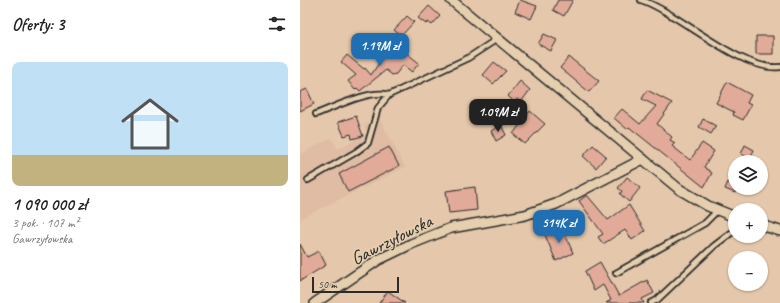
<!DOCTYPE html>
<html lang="pl">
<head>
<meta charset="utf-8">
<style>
  body { margin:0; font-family:Caveat,sans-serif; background:#f6f6f6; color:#222; height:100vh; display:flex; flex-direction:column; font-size:15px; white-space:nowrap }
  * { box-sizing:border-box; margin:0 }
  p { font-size:13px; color:#767676 }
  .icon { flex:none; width:22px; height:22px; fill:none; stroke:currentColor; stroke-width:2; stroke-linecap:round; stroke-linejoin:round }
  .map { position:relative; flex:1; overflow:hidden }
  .side { display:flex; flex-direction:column; background:#fff; width:300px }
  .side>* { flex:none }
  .tools { position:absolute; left:428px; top:155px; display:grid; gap:8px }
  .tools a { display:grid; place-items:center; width:40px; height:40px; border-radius:50%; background:#fff; box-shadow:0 1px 3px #0004; font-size:20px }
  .scale { position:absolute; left:12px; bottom:10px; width:87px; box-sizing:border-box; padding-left:4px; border:2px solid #2b2b2b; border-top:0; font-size:11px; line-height:14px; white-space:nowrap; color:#2b2b2b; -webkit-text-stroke:3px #e6cfaf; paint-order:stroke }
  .price { position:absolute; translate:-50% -34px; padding:0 9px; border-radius:8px; background:#1f6fb2; color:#fff; font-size:13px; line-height:26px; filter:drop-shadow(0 1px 2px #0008) }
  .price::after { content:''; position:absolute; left:50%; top:24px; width:12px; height:9px; margin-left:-6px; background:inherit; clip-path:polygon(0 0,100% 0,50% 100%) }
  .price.selected { background:#222; color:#fff }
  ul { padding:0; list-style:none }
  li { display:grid; align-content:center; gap:8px; height:212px; padding:0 12px }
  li+li { border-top:1px solid #e0e0e0 }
  li span { display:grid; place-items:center; height:124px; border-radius:8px; color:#555 }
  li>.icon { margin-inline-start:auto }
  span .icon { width:72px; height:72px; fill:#fffc; stroke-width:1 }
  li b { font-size:17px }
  h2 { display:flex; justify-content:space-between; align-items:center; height:48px; padding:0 12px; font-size:17px }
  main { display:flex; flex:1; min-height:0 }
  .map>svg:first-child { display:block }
  .built { fill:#e0bca4 }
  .building { fill:#e2aa99; stroke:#2b2b2b }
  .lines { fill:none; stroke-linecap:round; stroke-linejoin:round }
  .lane-casing { stroke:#2b2b2b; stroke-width:8 }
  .street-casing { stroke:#2b2b2b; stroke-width:12 }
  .lane { stroke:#e6cfaf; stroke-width:4.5 }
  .street { stroke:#e6cfaf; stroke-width:9 }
  .labels { text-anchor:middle; stroke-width:3; stroke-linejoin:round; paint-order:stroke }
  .street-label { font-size:19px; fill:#2b2b2b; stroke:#e6cfaf }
</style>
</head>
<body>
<main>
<section class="side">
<h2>Oferty: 3<svg class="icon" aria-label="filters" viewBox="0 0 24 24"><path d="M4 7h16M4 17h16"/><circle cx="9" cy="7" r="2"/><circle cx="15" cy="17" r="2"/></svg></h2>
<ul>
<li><span style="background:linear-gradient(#bfe0f5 75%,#c2b280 0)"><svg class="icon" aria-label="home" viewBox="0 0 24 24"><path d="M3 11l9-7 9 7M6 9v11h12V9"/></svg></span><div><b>1 090 000 zł</b><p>3 pok. · 107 m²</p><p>Gawrzyłowska</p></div></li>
</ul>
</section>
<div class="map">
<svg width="480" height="303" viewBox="0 0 480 303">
  <rect width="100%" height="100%" fill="#e5c8ab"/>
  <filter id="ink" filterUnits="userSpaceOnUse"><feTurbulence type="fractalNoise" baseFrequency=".025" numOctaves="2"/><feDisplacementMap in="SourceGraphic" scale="8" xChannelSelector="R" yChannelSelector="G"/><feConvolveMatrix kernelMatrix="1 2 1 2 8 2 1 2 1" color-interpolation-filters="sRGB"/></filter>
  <g filter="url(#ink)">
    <path class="built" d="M 79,117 L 105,167 L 0,219 L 0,154 L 31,138 L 38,149 L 68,133 L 64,126 Z"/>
    <path class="building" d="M 220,0 L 237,6 L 231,19 L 215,12 Z
      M 258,0 L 273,0 L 264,16 L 253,10 Z
      M 129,6 L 140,16 L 132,25 L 128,22 L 126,24 L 118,18 Z
      M 107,16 L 114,22 L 101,36 L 94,30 Z
      M 244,34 L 257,40 L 251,51 L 238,44 Z
      M 456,36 L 473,36 L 473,54 L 456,54 Z
      M 95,44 L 119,63 L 112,72 L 103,65 L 96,74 L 92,75 L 86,70 L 60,91 L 57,88 L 55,90 L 48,81 L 56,75 L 41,62 L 47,55 L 64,69 L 65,68 L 71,75 L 87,51 L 90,50 Z
      M 269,57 L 299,81 L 289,92 L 260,68 Z
      M 194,62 L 206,71 L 193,84 L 183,75 Z
      M 220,81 L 230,90 L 221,102 L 217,99 L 214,102 L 208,96 Z
      M 427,82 L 451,95 L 447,103 L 451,105 L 443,120 L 433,115 L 434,112 L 416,103 Z
      M 7,89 L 14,104 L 0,111 L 0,92 Z
      M 347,90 L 372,103 L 357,124 L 372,137 L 370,140 L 375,143 L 372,146 L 390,160 L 402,143 L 414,151 L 404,167 L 412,173 L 404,187 L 329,127 L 327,129 L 314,118 L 322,109 L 340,124 L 356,106 L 342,99 Z
      M 230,111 L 245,124 L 225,144 L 213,134 Z
      M 56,116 L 63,136 L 52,139 L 51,134 L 44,136 L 38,122 Z
      M 403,119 L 416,126 L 411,134 L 399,127 Z
      M 201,125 L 206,135 L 196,141 L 191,131 Z
      M 293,145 L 306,156 L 296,168 L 283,156 Z
      M 445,145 L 454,150 L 450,158 L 441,154 Z
      M 89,147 L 99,166 L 48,192 L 39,174 Z
      M 435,165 L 435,193 L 425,189 Z
      M 327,177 L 340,188 L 329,202 L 320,194 L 322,191 L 318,188 Z
      M 175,187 L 177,210 L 149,213 L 146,191 Z
      M 287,195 L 308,220 L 329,205 L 345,231 L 332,240 L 325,230 L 303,244 L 298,237 L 303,234 L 279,201 Z
      M 262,227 L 273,253 L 256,261 L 245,235 Z
      M 0,244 L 7,257 L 19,251 L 26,265 L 0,281 Z
      M 300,262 L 319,296 L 347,280 L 354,293 L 342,299 L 344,303 L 306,303 L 311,300 L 303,285 L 294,291 L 285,271 Z
      M 88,291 L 105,303 L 79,303 Z"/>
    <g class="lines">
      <defs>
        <path id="lane" d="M 341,0 C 378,12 441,72 480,67
          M 16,114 C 35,107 70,89 89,95
          M 8,180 L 56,152 L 68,143 L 78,108 L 89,95 L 168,58 L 197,39
          M 316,273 L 405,223 L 418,210
          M 351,303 L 357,300 L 414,246 L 435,230"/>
        <path id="street" d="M 151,0 L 379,189 L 408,206 L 435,217
          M 461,225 L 480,231
          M 15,303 L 78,260 L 111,244 L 151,228 L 225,215 L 256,204 L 343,159"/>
      </defs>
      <use href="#lane" class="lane-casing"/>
      <use href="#street" class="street-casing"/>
      <use href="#lane" class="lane"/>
      <use href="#street" class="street"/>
    </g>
  </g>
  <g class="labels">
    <g class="street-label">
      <text transform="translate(91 239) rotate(-27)" y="7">Gawrzyłowska</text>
    </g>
  </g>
</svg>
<div class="tools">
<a><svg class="icon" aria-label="layers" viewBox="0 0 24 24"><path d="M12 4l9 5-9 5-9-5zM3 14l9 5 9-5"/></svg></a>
<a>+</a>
<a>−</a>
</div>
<div class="scale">50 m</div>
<b class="price" style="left:80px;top:67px">1.19M zł</b>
<b class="price selected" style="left:198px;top:133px">1.09M zł</b>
<b class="price" style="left:259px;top:244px">514K zł</b>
</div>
</main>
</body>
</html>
